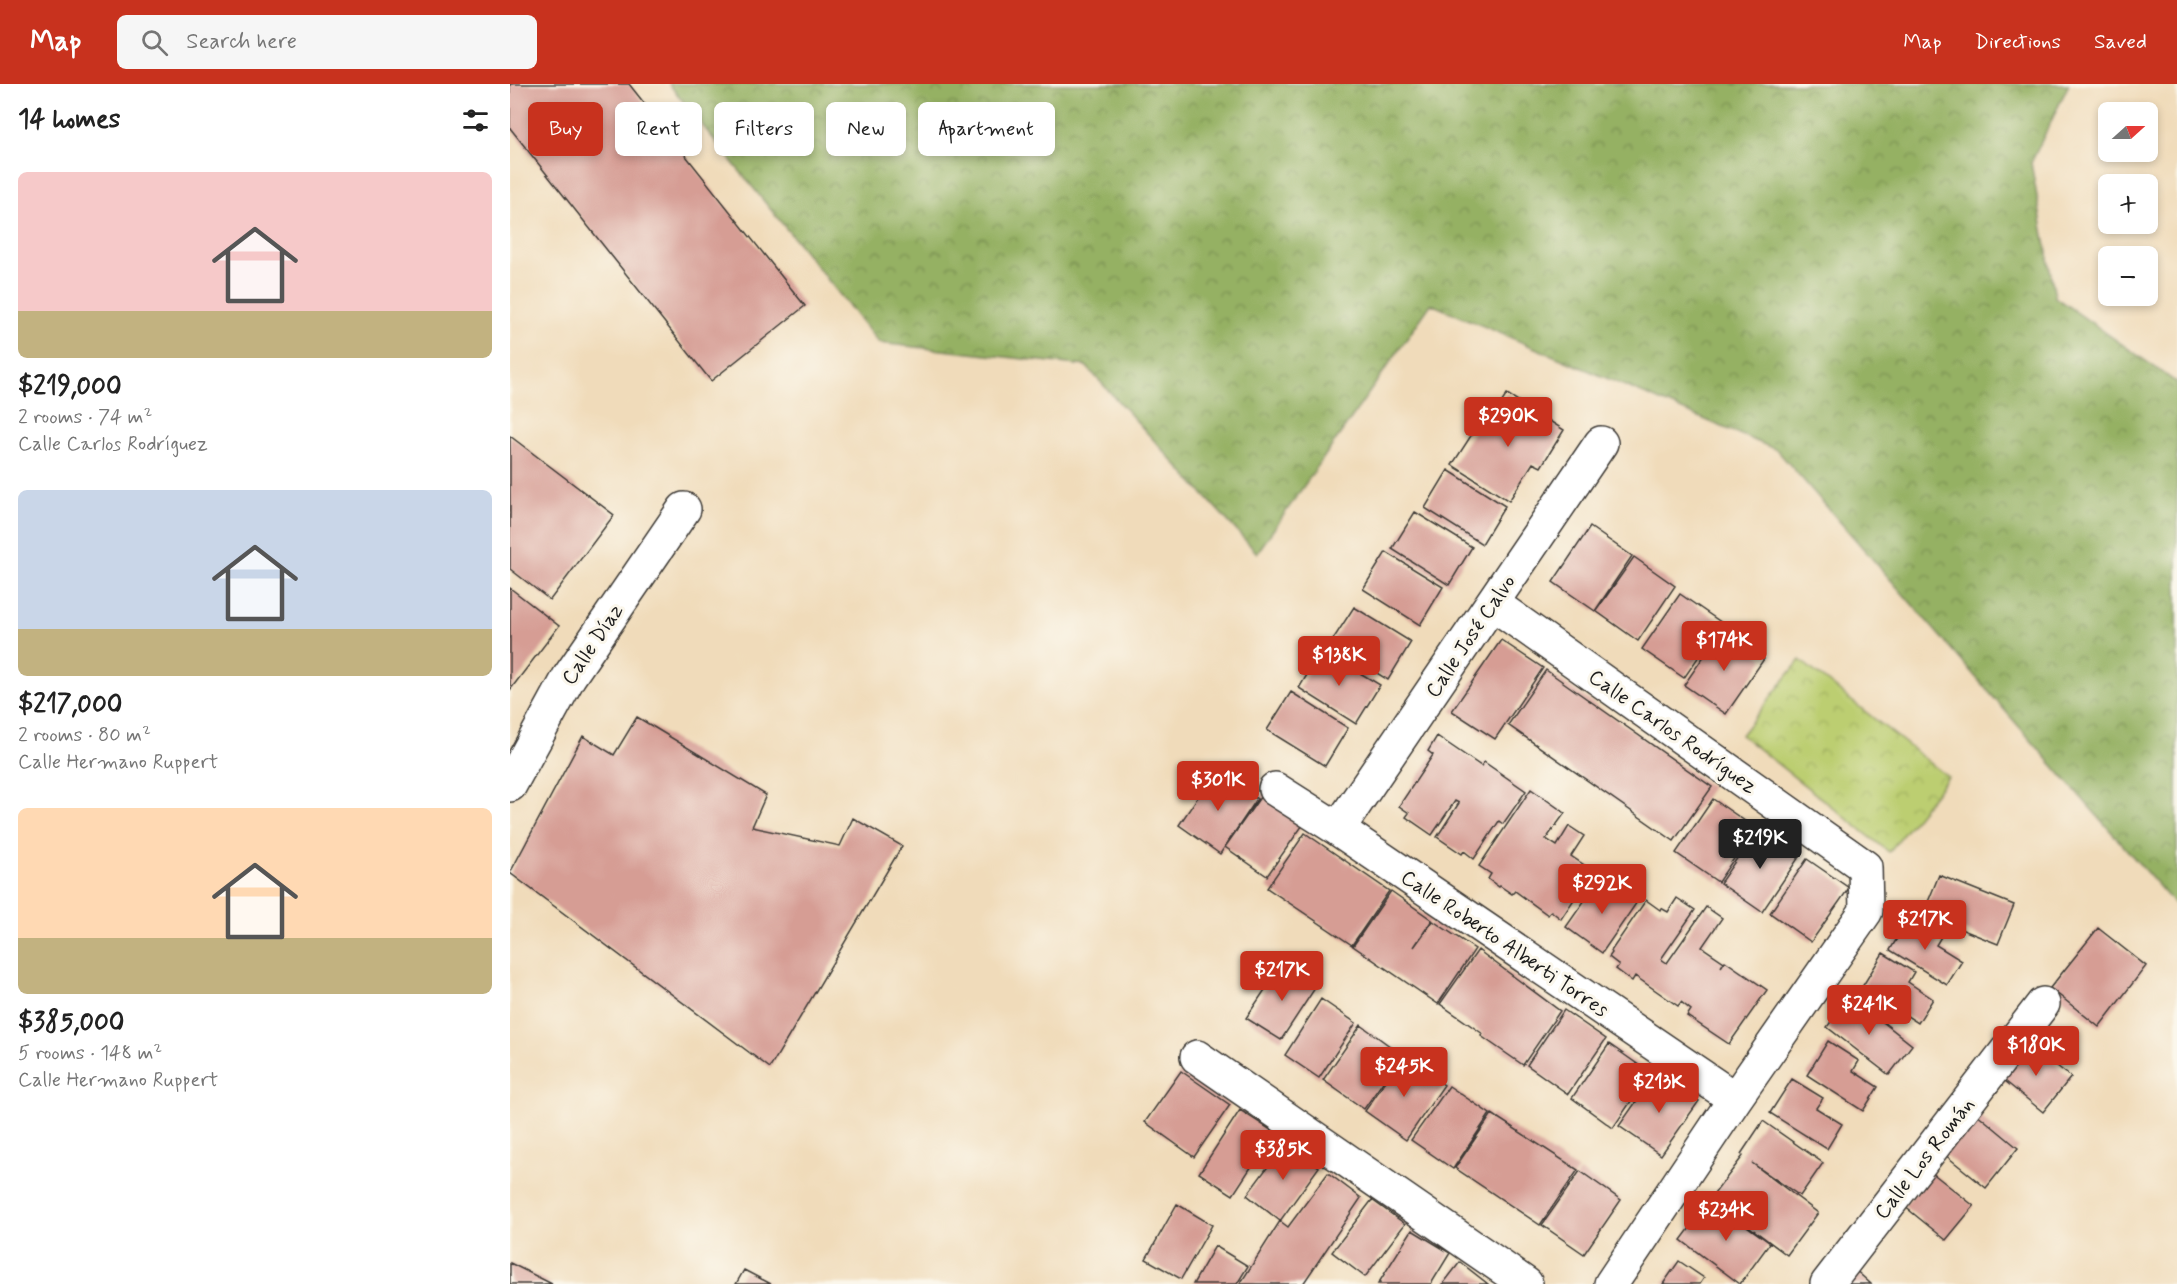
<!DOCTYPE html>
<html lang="en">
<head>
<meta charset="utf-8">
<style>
  body { margin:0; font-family:Mynerve,sans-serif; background:#f6f6f6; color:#222; height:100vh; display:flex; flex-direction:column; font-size:22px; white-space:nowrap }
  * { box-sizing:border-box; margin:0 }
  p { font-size:20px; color:#767676 }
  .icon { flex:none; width:33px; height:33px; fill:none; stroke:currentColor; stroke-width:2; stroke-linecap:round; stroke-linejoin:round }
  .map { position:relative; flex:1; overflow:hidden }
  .drawer { display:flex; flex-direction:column; background:#fff; width:510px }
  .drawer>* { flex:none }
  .hud { position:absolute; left:18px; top:18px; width:570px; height:54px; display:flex; gap:12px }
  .needle { width:39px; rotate:69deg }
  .controls { position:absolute; left:1588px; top:18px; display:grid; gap:12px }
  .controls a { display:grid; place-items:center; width:60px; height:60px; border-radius:9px; background:#fff; box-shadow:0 3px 9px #0003; font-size:30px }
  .price { position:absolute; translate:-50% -51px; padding:0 14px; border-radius:6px; background:#c8321e; color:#fff; font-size:20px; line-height:39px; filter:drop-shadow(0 2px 3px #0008) }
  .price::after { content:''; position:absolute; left:50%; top:36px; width:18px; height:14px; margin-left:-9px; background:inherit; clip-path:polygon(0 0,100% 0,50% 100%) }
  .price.active { background:#222; color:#fff }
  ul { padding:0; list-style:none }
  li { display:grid; align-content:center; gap:12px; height:318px; padding:0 18px }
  li span { display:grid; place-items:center; height:186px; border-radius:9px; color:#555 }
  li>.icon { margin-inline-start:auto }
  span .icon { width:108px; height:108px; fill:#fffc; stroke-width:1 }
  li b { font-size:26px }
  h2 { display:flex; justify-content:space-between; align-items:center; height:72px; padding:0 18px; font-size:26px }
  .pill { padding:0 21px; border-radius:9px; background:#fff; box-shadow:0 3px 9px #0003; font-size:21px; line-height:54px }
  .pill.active { background:#c8321e; color:#fff }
  header { display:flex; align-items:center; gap:36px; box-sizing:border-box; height:84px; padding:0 30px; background:#c8321e; color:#fff }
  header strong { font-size:28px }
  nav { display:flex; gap:33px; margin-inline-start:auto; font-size:21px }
  .search { width:420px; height:54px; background:#f6f6f6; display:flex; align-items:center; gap:15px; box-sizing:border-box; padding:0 21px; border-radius:9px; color:#767676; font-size:22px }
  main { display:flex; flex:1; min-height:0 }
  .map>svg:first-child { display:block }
  .forest { fill:url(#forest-crowns); stroke:#586640; stroke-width:1.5 }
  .park { fill:url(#park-crowns); stroke:#6c7546; stroke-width:1.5 }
  .building { fill:#d69d94 }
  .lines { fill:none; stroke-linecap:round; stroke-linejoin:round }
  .street-casing { stroke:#3c3934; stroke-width:36 }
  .street { stroke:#fff; stroke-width:33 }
  .labels { text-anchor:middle; stroke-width:6; stroke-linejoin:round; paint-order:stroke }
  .street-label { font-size:21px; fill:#1c1c1c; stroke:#fbf7ec }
</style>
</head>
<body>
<header>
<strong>Map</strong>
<div class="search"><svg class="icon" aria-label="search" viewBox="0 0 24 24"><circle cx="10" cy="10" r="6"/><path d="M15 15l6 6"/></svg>Search here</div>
<nav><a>Map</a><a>Directions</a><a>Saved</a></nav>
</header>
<main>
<section class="drawer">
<h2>14 homes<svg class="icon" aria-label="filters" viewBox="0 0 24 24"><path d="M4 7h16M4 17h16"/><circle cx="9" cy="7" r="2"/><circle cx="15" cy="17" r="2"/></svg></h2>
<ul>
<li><span style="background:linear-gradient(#f6c9c9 75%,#c2b280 0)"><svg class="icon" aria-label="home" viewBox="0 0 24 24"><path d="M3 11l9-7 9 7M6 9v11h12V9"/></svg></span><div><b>$219,000</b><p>2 rooms · 74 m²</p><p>Calle Carlos Rodríguez</p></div></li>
<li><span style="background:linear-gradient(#c9d6e8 75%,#c2b280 0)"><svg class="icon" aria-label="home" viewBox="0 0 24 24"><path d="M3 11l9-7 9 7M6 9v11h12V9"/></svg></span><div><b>$217,000</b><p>2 rooms · 80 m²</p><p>Calle Hermano Ruppert</p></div></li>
<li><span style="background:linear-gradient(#ffd9b3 70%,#c2b280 0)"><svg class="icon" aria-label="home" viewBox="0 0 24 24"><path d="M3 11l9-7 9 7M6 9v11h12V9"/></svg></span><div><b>$385,000</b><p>5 rooms · 148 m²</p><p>Calle Hermano Ruppert</p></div></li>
</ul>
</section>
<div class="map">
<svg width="1667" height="1200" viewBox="0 0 1667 1200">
  <defs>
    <pattern id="forest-crowns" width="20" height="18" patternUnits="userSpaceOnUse" patternTransform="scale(1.5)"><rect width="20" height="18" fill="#95b163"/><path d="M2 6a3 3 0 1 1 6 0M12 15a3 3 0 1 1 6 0" fill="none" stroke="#798f51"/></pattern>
    <pattern id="park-crowns" width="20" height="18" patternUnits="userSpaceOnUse" patternTransform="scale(1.5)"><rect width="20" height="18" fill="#bcce71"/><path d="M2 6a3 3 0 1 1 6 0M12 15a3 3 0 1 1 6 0" fill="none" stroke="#a1b061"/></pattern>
  </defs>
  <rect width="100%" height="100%" fill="#fbf7ec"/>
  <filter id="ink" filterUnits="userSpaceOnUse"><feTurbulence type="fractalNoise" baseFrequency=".0167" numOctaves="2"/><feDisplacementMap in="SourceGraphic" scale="12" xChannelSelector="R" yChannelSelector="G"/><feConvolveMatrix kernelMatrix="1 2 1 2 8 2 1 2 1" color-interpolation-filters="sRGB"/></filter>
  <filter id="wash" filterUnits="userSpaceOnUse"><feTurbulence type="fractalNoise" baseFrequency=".008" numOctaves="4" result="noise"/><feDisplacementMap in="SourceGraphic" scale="24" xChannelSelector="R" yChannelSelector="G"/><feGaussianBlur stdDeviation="1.35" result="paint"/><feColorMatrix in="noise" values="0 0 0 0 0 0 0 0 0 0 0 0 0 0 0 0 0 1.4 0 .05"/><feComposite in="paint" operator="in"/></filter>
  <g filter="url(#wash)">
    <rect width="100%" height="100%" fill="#f0dbba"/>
    <path class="forest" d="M 159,0 L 1559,0 L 1521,79 L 1545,213 L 1667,299 L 1667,823 L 1267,366 L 921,220 L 747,469 L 576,282 L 369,259 Z"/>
    <path class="park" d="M 1290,576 L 1438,693 L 1379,768 L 1231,651 Z"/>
    <g id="blocks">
      <path class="building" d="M 0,0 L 119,0 L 295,222 L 201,297 L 0,44 Z
        M 997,310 L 1054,346 L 1031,383 L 1023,379 L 999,417 L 942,381 L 966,344 L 973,348 Z
        M 0,352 L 104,431 L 40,516 L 0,485 Z
        M 938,386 L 995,422 L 972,460 L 915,424 Z
        M 905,428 L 962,463 L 939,501 L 882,465 Z
        M 1080,443 L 1122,472 L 1085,527 L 1043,498 Z
        M 876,468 L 933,503 L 910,541 L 853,505 Z
        M 1124,473 L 1165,502 L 1128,557 L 1086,527 Z
        M 0,504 L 49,542 L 0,606 Z
        M 1170,510 L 1212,539 L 1174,594 L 1132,565 Z
        M 844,523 L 901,558 L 878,596 L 820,560 Z
        M 1212,546 L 1254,575 L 1216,630 L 1174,601 Z
        M 991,556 L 1033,584 L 985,655 L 942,627 Z
        M 812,566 L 870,601 L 846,640 L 789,604 Z
        M 1036,586 L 1202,703 L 1164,757 L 998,641 Z
        M 781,608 L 838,644 L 815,682 L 757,646 Z
        M 127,633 L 256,711 L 242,743 L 330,762 L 343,734 L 392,762 L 260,984 L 0,789 L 73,652 L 104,671 Z
        M 927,652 L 971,682 L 974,678 L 1016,707 L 993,740 L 989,737 L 964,775 L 954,767 L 952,770 L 927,753 L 949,719 L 945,717 L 922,751 L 896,733 L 899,729 L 889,722 L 923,671 L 918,667 Z
        M 706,686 L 747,715 L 710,770 L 669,741 Z
        M 1021,705 L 1055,729 L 1036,755 L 1047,762 L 1059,742 L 1074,752 L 1061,772 L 1083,787 L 1051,835 L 1041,827 L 1038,831 L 1005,807 L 1002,810 L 990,802 L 989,803 L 978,795 L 981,790 L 969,782 Z
        M 753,709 L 795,738 L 757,792 L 715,763 Z
        M 1203,715 L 1245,744 L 1208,798 L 1166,769 Z
        M 1248,744 L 1289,773 L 1252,828 L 1210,799 Z
        M 795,749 L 879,807 L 842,861 L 757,804 Z
        M 1297,775 L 1339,804 L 1301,858 L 1260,829 Z
        M 1429,791 L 1504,821 L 1488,860 L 1413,830 Z
        M 1091,793 L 1127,818 L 1092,869 L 1056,843 Z
        M 881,807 L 922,836 L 904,863 L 923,837 L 965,865 L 928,920 L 843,862 Z
        M 1167,814 L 1185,826 L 1151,875 L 1157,879 L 1196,823 L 1212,834 L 1192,863 L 1214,878 L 1211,883 L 1215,877 L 1257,906 L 1219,960 L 1177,932 L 1181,926 L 1171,918 L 1168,922 L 1125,892 L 1122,897 L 1106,885 L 1109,881 L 1099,873 L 1102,869 L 1101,867 L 1136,816 L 1150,826 L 1151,824 L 1158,828 Z
        M 1401,831 L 1432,851 L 1426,861 L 1452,877 L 1437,901 L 1380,866 Z
        M 1588,844 L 1636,882 L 1589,943 L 1540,904 Z
        M 968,866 L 1050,927 L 1013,981 L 971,952 L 973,950 L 930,920 Z
        M 1373,869 L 1404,888 L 1398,898 L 1423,915 L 1408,939 L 1352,903 Z
        M 773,879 L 807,901 L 771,956 L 736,934 Z
        M 1340,912 L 1402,961 L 1379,991 L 1317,943 Z
        M 811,915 L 846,939 L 809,994 L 775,971 Z
        M 1054,926 L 1096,955 L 1058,1010 L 1017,981 Z
        M 851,941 L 892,971 L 854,1025 L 813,996 Z
        M 1318,957 L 1349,977 L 1343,987 L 1368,1003 L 1353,1027 L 1297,991 Z
        M 1518,959 L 1561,993 L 1533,1028 L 1490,993 Z
        M 1099,960 L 1140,989 L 1103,1044 L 1062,1014 Z
        M 893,972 L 934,1001 L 896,1056 L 855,1027 Z
        M 671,987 L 720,1021 L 684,1073 L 635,1038 Z
        M 1147,988 L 1189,1017 L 1151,1071 L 1109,1042 Z
        M 1282,995 L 1313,1014 L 1306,1024 L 1332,1040 L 1317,1065 L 1260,1029 Z
        M 939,1002 L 980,1030 L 943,1085 L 901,1056 Z
        M 730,1026 L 764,1048 L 723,1111 L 689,1089 Z
        M 1466,1029 L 1508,1064 L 1476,1104 L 1434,1070 Z
        M 982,1030 L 1068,1086 L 1030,1141 L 945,1084 Z
        M 1253,1037 L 1313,1079 L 1290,1112 L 1242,1079 L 1308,1129 L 1277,1171 L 1201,1114 L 1233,1072 L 1231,1070 Z
        M 776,1058 L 809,1083 L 770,1137 L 737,1111 Z
        M 1070,1087 L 1111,1116 L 1074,1170 L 1032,1141 Z
        M 1421,1088 L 1464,1122 L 1436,1156 L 1394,1122 Z
        M 818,1089 L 851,1114 L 793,1200 L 730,1200 L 770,1137 L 778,1143 Z
        M 862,1116 L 895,1140 L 855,1193 L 822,1168 Z
        M 1201,1116 L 1260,1159 L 1230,1200 L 1171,1156 Z
        M 667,1120 L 702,1141 L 671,1195 L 636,1175 Z
        M 902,1146 L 940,1169 L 921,1200 L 868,1200 Z
        M 705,1162 L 738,1182 L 727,1200 L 683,1200 Z
        M 1169,1177 L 1194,1194 L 1190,1200 L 1153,1200 Z
        M 950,1178 L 978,1200 L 933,1200 Z
        M 0,1179 L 42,1200 L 0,1200 Z
        M 1342,1183 L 1361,1200 L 1327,1200 Z
        M 234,1186 L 261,1200 L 226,1200 Z"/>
    </g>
  </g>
  <g filter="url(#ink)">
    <use href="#blocks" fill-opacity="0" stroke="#3c3934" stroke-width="1.5"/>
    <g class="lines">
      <defs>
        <path id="street" d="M 982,519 L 1355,783 L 1356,827 L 1225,1015 L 1101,1200
          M 0,701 L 59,593 L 174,425
          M 765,705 L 828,745 L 1225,1015
          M 828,745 L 1091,359
          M 687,973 L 1016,1200
          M 1317,1200 L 1533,920"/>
      </defs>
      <use href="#street" class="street-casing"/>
      <use href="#street" class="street"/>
    </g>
  </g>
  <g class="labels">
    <g class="street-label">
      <text transform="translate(960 552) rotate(-56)" y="7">Calle José Calvo</text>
      <text transform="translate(82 560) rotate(-56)" y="7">Calle Díaz</text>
      <text transform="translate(1163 647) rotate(35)" y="7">Calle Carlos Rodríguez</text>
      <text transform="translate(995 859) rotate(34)" y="7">Calle Roberto Alberti Torres</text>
      <text transform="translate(1414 1074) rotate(-52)" y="7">Calle Los Román</text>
    </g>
  </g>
</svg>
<div class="controls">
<a><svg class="needle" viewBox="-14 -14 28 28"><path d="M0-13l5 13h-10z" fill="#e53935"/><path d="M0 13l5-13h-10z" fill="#767676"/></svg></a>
<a>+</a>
<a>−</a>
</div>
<b class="price" style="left:998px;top:364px">$290K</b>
<b class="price" style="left:1214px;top:588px">$174K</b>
<b class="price" style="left:829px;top:603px">$138K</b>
<b class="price" style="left:708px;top:728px">$301K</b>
<b class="price active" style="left:1250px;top:786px">$219K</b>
<b class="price" style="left:1092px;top:831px">$292K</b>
<b class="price" style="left:1415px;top:867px">$217K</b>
<b class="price" style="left:772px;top:918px">$217K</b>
<b class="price" style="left:1359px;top:952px">$241K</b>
<b class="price" style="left:1526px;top:993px">$180K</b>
<b class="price" style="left:894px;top:1014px">$245K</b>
<b class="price" style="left:1149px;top:1030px">$213K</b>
<b class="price" style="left:773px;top:1097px">$385K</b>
<b class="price" style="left:1216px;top:1158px">$234K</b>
<div class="hud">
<a class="pill active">Buy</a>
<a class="pill">Rent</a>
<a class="pill">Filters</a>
<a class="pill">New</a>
<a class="pill">Apartment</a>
</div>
</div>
</main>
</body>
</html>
